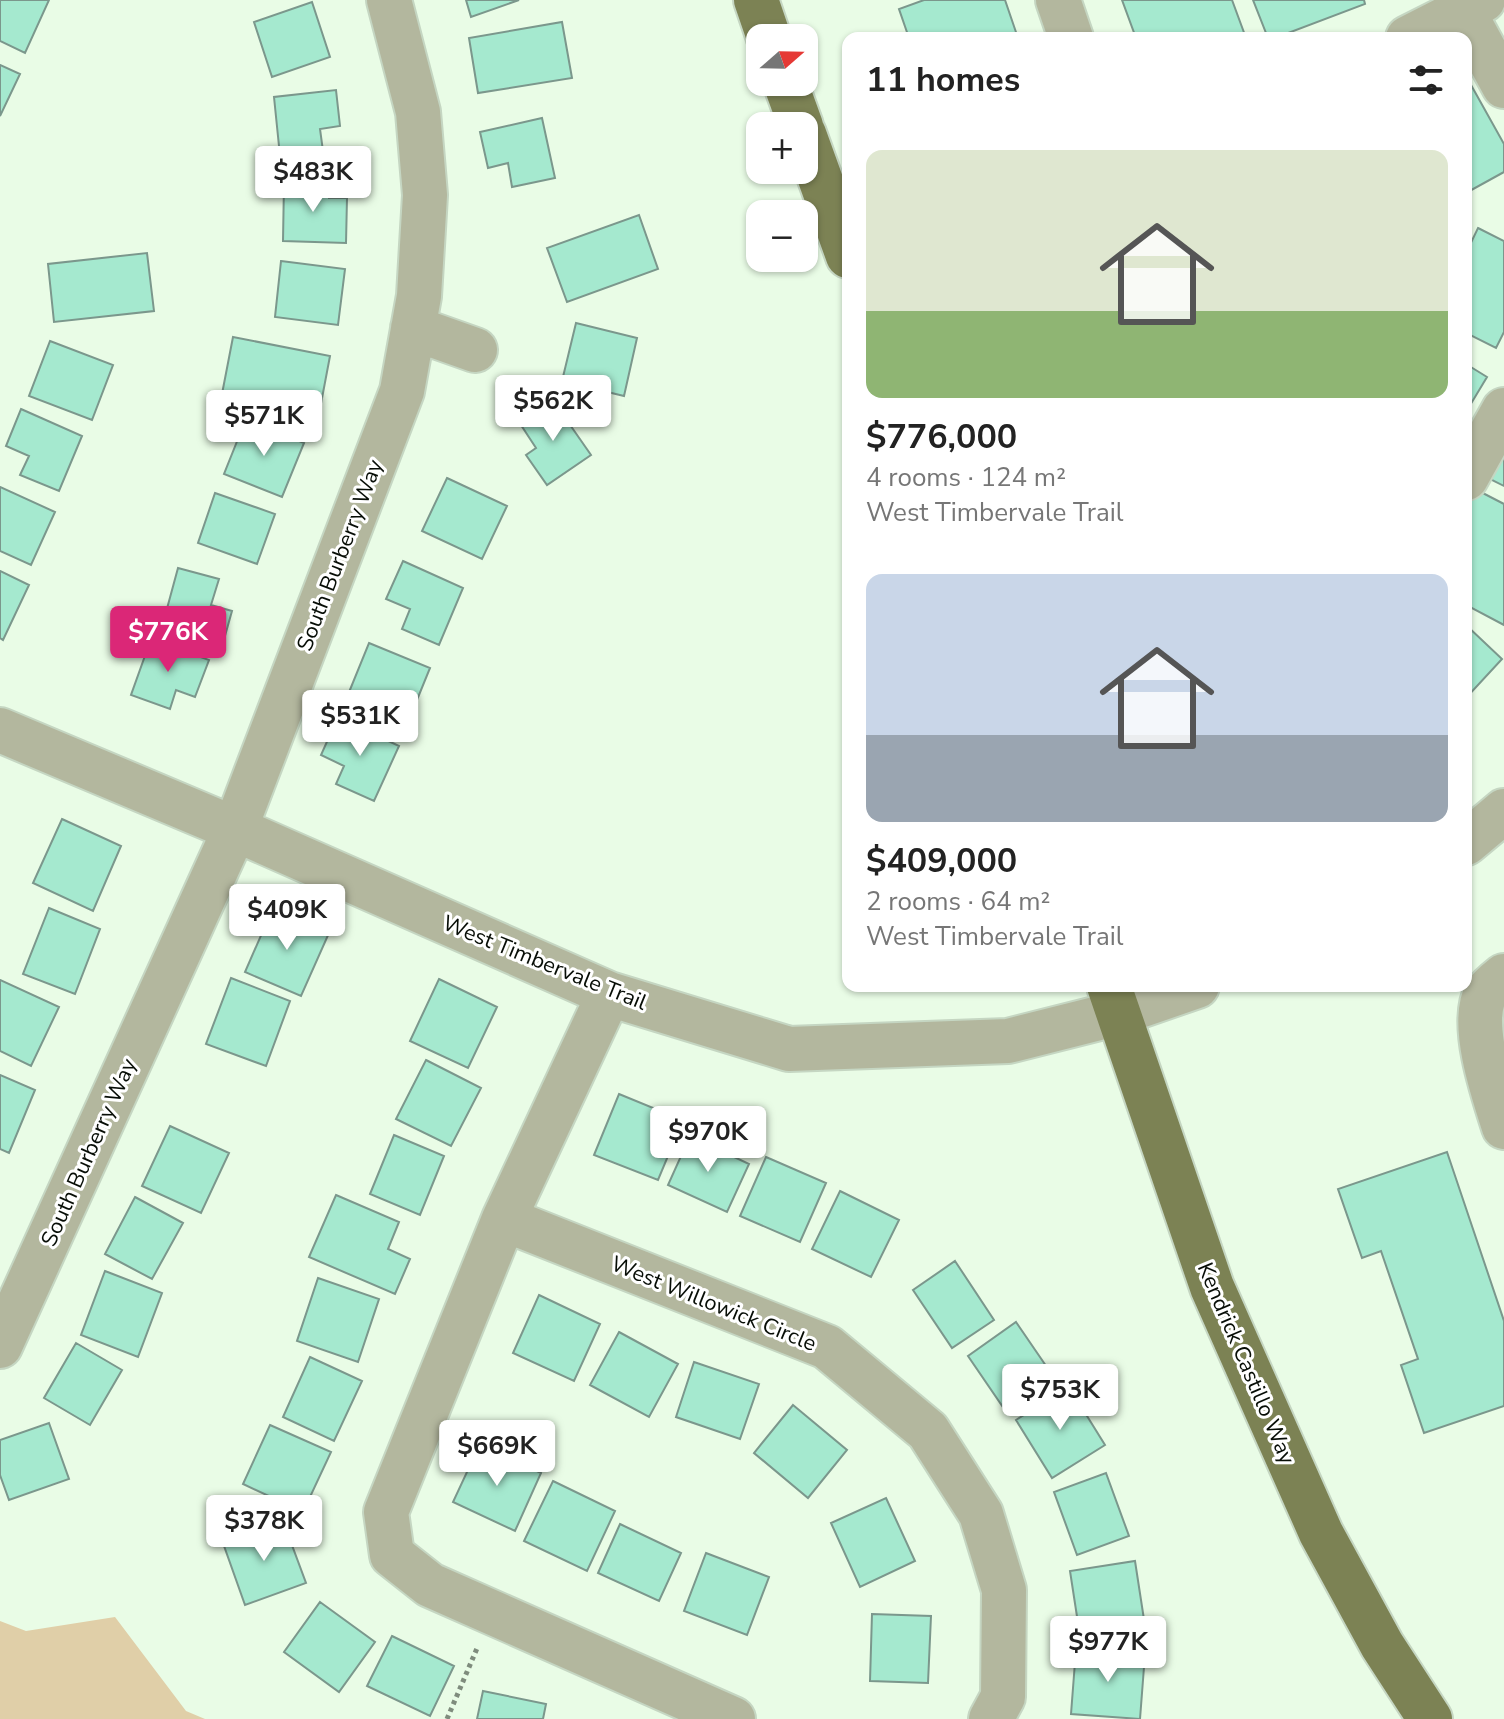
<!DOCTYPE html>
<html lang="en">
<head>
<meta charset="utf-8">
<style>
  body { margin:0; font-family:"Nunito Sans",sans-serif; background:#f6f6f6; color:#222; height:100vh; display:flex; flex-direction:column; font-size:30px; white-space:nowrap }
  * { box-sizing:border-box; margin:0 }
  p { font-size:26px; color:#767676 }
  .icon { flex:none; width:44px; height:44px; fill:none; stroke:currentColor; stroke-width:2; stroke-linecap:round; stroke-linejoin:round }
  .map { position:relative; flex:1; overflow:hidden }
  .details { position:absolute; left:842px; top:32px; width:630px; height:960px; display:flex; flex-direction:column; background:#fff; border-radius:16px; box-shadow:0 2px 6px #0004 }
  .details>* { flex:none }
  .needle { width:52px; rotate:70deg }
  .tools { position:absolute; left:746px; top:24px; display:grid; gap:16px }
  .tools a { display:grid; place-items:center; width:72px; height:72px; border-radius:16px; background:#fff; box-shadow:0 2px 6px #0004; font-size:40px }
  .price { position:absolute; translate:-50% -68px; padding:0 18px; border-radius:8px; background:#fff; color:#222; font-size:26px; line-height:52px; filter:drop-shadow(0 2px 4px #0008) }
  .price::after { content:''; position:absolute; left:50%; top:48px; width:24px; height:18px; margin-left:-12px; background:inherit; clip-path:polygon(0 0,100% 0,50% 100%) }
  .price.active { background:#db2777; color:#fff }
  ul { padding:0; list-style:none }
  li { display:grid; align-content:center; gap:16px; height:424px; padding:0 24px }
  li span { display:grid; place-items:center; height:248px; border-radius:16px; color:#555 }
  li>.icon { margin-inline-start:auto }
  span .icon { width:144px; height:144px; fill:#fffc; stroke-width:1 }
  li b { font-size:34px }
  h2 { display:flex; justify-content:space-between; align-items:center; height:96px; padding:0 24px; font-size:34px }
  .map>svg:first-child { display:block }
  .green { fill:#e0cfa8 }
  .building { fill:#a5e9cf; stroke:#7b978c; stroke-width:2 }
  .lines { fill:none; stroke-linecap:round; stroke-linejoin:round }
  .minor-casing { stroke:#c5d6c2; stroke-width:48 }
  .major-casing { stroke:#c5d6c2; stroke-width:48 }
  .path { stroke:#7f8c7d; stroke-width:5; stroke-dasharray:4 4; stroke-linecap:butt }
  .minor { stroke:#b3b79e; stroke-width:44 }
  .major { stroke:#7c8254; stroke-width:44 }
  .labels { text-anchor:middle; stroke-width:6; stroke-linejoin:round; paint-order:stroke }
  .street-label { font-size:22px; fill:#070d06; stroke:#fff }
</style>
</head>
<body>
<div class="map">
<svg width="1504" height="1719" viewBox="0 0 1504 1719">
  <rect width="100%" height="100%" fill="#e9fce6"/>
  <path class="green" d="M 115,1617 L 186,1711 L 205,1719 L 0,1719 L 0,1621 L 26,1631 Z"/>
  <path class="building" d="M 0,0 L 49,0 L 25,53 L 0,41 Z
    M 466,0 L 519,0 L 471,17 Z
    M 924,0 L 1005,0 L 1018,38 L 909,38 L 899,9 Z
    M 1122,0 L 1232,0 L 1246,38 L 1136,38 Z
    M 1253,0 L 1364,0 L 1365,4 L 1275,38 L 1268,38 Z
    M 312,2 L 330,57 L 272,77 L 254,22 Z
    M 562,22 L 572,78 L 478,93 L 469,38 Z
    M 0,65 L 20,74 L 0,116 Z
    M 1466,76 L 1504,144 L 1504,172 L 1466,193 Z
    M 336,90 L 340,126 L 320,129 L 323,151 L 280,156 L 274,97 Z
    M 542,118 L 555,178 L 512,187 L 508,163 L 488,168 L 480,132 Z
    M 284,183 L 329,184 L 329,198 L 347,198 L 346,243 L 283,241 Z
    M 639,215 L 658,269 L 567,302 L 547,248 Z
    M 1478,228 L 1504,241 L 1504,332 L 1496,348 L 1466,333 L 1466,253 Z
    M 147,253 L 154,311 L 54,322 L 48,264 Z
    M 281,261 L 345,269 L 338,325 L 275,317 Z
    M 576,323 L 637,338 L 624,396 L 562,381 Z
    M 233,337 L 330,356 L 319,414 L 222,394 Z
    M 50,341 L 113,365 L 92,420 L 29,396 Z
    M 1466,364 L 1487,377 L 1466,412 Z
    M 552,399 L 591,455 L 547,485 L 526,455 L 536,448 L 519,422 Z
    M 21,409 L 82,436 L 59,491 L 20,475 L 29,456 L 6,446 Z
    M 246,419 L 304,443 L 282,497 L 224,474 Z
    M 1504,438 L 1504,486 L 1484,476 Z
    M 447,478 L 507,506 L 482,559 L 422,531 Z
    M 0,487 L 55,512 L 31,565 L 0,551 Z
    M 1475,489 L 1504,504 L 1504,625 L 1466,605 L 1466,506 Z
    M 215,493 L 275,514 L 257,564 L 198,543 Z
    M 403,561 L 463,588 L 439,645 L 402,629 L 410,609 L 386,599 Z
    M 178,568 L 219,579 L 211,605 L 232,611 L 223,643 L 162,627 Z
    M 0,571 L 29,585 L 3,640 L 0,638 Z
    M 1466,625 L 1502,659 L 1466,698 Z
    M 151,639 L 209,660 L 195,697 L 176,690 L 170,709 L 131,695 Z
    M 369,643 L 430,668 L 406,727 L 345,702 Z
    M 338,717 L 399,746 L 374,801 L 336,784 L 344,766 L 321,755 Z
    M 62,819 L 121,846 L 93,911 L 33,883 Z
    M 49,908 L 100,929 L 75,994 L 23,974 Z
    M 273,908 L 329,933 L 301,996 L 245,972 Z
    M 231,978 L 290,1001 L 266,1066 L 206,1044 Z
    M 439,979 L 497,1007 L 468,1068 L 410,1041 Z
    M 0,980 L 59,1007 L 31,1066 L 0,1051 Z
    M 426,1060 L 481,1088 L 451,1146 L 396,1119 Z
    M 0,1075 L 35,1090 L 9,1153 L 0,1149 Z
    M 619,1094 L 663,1112 L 658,1125 L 678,1132 L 658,1180 L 594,1155 Z
    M 170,1126 L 229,1153 L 201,1213 L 142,1186 Z
    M 394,1135 L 444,1156 L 420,1215 L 370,1194 Z
    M 690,1136 L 749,1164 L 727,1212 L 668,1185 Z
    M 1447,1152 L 1504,1321 L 1504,1406 L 1424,1433 L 1401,1365 L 1418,1359 L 1381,1251 L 1362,1258 L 1338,1189 Z
    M 766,1157 L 826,1183 L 800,1242 L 740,1216 Z
    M 840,1191 L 899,1220 L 871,1277 L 812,1249 Z
    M 336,1195 L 399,1222 L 388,1249 L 410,1259 L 395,1294 L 309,1257 Z
    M 135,1197 L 183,1223 L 152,1279 L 105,1254 Z
    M 955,1261 L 994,1320 L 952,1348 L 913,1290 Z
    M 105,1271 L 162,1293 L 138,1357 L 81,1335 Z
    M 318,1278 L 379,1299 L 358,1362 L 297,1341 Z
    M 539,1295 L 600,1324 L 574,1381 L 513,1353 Z
    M 1016,1322 L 1055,1379 L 1007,1413 L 968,1356 Z
    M 619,1332 L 678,1364 L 649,1417 L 590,1385 Z
    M 76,1343 L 122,1370 L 90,1425 L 44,1398 Z
    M 310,1357 L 362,1381 L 334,1441 L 283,1417 Z
    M 694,1362 L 759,1384 L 740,1439 L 676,1417 Z
    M 1069,1387 L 1105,1445 L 1052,1478 L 1016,1420 Z
    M 793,1405 L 847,1450 L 808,1498 L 754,1453 Z
    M 49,1423 L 69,1479 L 9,1500 L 0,1475 L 0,1440 Z
    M 270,1425 L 331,1452 L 303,1512 L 243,1484 Z
    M 480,1444 L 541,1473 L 515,1531 L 453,1502 Z
    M 1106,1473 L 1129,1536 L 1077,1555 L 1054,1492 Z
    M 553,1481 L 615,1511 L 587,1571 L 524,1541 Z
    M 886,1498 L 915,1561 L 860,1587 L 831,1523 Z
    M 283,1521 L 306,1583 L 245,1605 L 223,1543 Z
    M 620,1524 L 681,1553 L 659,1601 L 598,1573 Z
    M 706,1553 L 769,1577 L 747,1635 L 684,1611 Z
    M 1135,1561 L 1145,1626 L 1080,1636 L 1070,1571 Z
    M 320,1602 L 375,1642 L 339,1692 L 284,1652 Z
    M 872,1614 L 931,1616 L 928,1683 L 870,1681 Z
    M 392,1636 L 454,1666 L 430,1716 L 367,1686 Z
    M 1076,1649 L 1145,1654 L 1140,1719 L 1071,1714 Z
    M 483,1691 L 546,1704 L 543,1719 L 477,1719 Z"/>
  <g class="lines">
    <defs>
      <path id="minor" d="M 1058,0 L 1071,38
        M 1463,11 L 1504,86
        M 1408,38 L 1483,0
        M 413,328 L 475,350
        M 1466,478 L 1504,410
        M 0,730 L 235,829 L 609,994 L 789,1049 L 1008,1041 L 1119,1013 L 1197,986
        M 1466,843 L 1504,811
        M 1504,976 C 1499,980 1490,987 1486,993 C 1469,1023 1494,1096 1504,1127
        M 504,1219 L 609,994
        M 0,1346 L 235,829 L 402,391 L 419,296 L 425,195 L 418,112 L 389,0
        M 733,1719 L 430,1585 L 392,1555 L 386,1512 L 504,1219 L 827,1347 L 928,1431 L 981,1514 L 1004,1590 L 1003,1697 L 991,1719"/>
      <path id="major" d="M 756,0 L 769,38
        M 785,82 L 801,126
        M 804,134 L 848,256
        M 1109,986 L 1212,1287 L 1321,1533 L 1382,1645 L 1430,1719"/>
    </defs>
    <use href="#minor" class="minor-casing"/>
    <use href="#major" class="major-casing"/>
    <path class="path" d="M 447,1719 L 478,1646"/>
    <use href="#minor" class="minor"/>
    <use href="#major" class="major"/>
  </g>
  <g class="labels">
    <g class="street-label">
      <text transform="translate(339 555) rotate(-69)" y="8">South Burberry Way</text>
      <text transform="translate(545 962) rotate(22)" y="8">West Timbervale Trail</text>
      <text transform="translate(88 1152) rotate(-66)" y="8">South Burberry Way</text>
      <text transform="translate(714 1303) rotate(22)" y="8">West Willowick Circle</text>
      <text transform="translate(1247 1363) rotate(67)" y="8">Kendrick Castillo Way</text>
    </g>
  </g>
</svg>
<div class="tools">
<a><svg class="needle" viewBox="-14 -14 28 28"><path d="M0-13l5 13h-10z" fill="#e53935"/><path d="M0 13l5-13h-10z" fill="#767676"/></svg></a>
<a>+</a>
<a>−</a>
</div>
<b class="price" style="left:313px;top:214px">$483K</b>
<b class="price" style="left:553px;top:443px">$562K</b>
<b class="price" style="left:264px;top:458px">$571K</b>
<b class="price active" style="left:168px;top:674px">$776K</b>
<b class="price" style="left:360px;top:758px">$531K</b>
<b class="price" style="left:287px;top:952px">$409K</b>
<b class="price" style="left:708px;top:1174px">$970K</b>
<b class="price" style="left:1060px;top:1432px">$753K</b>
<b class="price" style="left:497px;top:1488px">$669K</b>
<b class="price" style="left:264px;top:1563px">$378K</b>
<b class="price" style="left:1108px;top:1684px">$977K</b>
<section class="details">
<h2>11 homes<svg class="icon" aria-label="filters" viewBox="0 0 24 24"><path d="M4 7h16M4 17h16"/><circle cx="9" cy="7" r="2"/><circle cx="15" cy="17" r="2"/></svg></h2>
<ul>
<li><span style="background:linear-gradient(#dfe7d0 65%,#8fb573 0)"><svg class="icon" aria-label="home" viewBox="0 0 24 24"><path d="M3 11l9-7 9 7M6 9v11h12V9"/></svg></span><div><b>$776,000</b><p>4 rooms · 124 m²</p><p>West Timbervale Trail</p></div></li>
<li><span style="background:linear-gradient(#c9d6e8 65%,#9aa5b1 0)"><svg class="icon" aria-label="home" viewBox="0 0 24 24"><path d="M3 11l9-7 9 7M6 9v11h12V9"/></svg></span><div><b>$409,000</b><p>2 rooms · 64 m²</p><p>West Timbervale Trail</p></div></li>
</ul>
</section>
</div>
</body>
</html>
